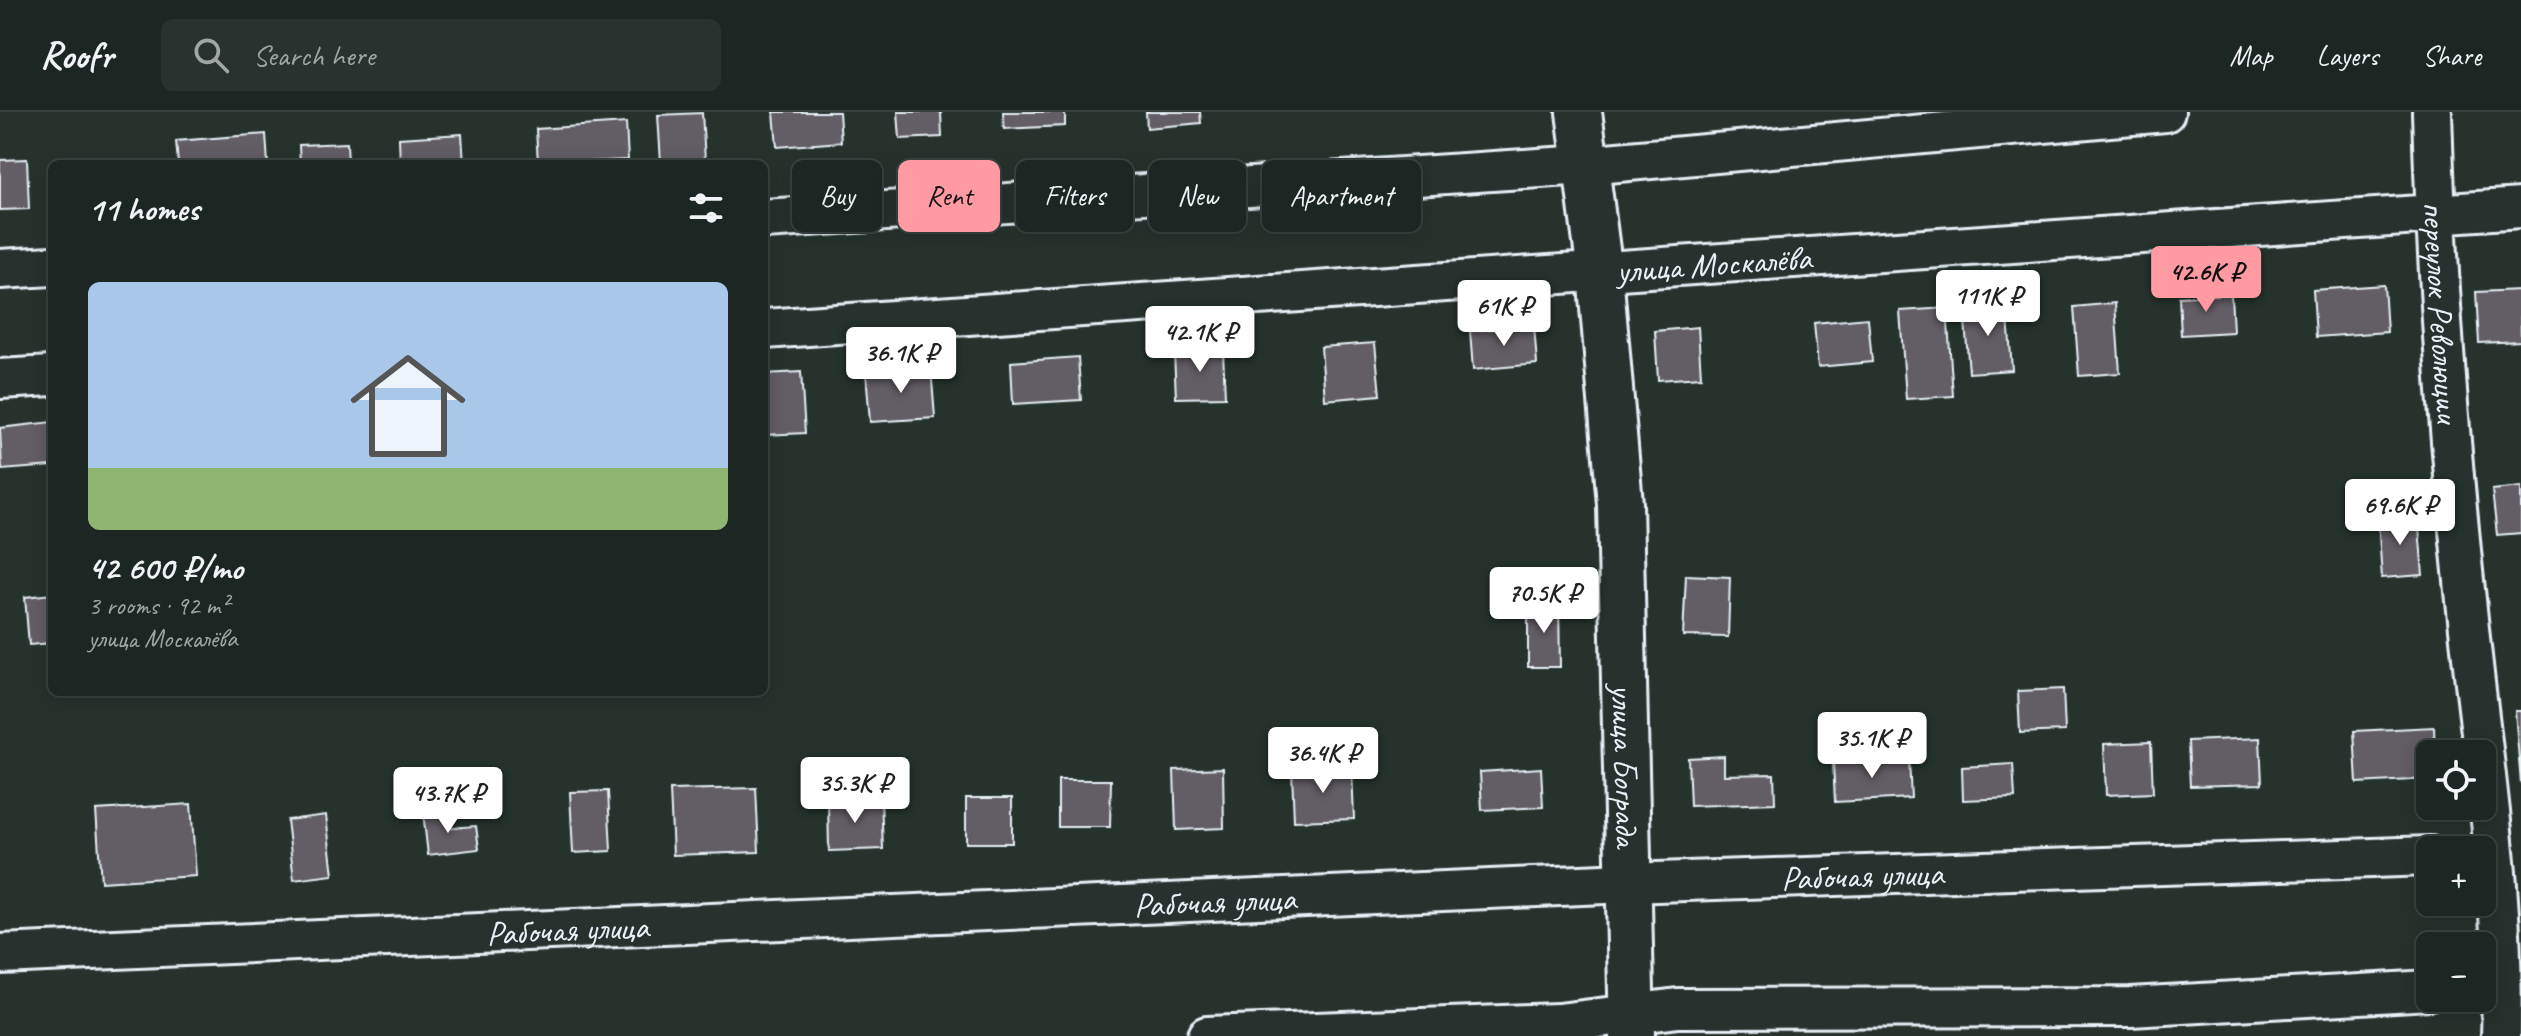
<!DOCTYPE html>
<html lang="en">
<head>
<meta charset="utf-8">
<style>
  body { margin:0; font-family:Caveat,sans-serif; background:#29322f; color:#f1f3f6; height:100vh; display:flex; flex-direction:column; font-size:30px; white-space:nowrap }
  * { box-sizing:border-box; margin:0 }
  p { font-size:26px; color:#a0a5a5 }
  .icon { flex:none; width:44px; height:44px; fill:none; stroke:currentColor; stroke-width:2; stroke-linecap:round; stroke-linejoin:round }
  .map { position:relative; flex:1; overflow:hidden }
  .sheet { position:absolute; left:48px; top:48px; width:720px; height:536px; display:flex; flex-direction:column; background:#1c2622; border-radius:12px; box-shadow:0 4px 20px #0003,0 0 0 2px #3a4340 }
  .sheet>* { flex:none }
  .banner { position:absolute; left:792px; top:48px; width:760px; height:72px; display:flex; gap:16px }
  .buttons { position:absolute; left:2416px; top:628px; display:grid; gap:16px }
  .buttons a { display:grid; place-items:center; width:80px; height:80px; border-radius:12px; background:#1c2622; box-shadow:0 4px 20px #0003,0 0 0 2px #3a4340; font-size:40px }
  .price { position:absolute; translate:-50% -68px; padding:0 18px; border-radius:8px; background:#fff; color:#222; font-size:26px; line-height:52px; filter:drop-shadow(0 2px 4px #0008) }
  .price::after { content:''; position:absolute; left:50%; top:48px; width:24px; height:18px; margin-left:-12px; background:inherit; clip-path:polygon(0 0,100% 0,50% 100%) }
  .price.active { background:#ff9aa2; color:#111 }
  ul { padding:0; list-style:none }
  li { display:grid; align-content:center; gap:16px; height:424px; padding:0 40px }
  li+li { border-top:2px solid #3a4340 }
  li span { display:grid; place-items:center; height:248px; border-radius:12px; color:#555 }
  li>.icon { margin-inline-start:auto }
  span .icon { width:144px; height:144px; fill:#fffc; stroke-width:1 }
  li b { font-size:34px }
  h2 { display:flex; justify-content:space-between; align-items:center; height:96px; padding:0 40px; font-size:34px }
  .tag { padding:0 28px; border-radius:12px; background:#1c2622; box-shadow:0 4px 20px #0003,0 0 0 2px #3a4340; font-size:28px; line-height:72px }
  .tag.active { background:#ff9aa2; color:#111 }
  header { display:flex; align-items:center; gap:48px; box-sizing:border-box; height:112px; padding:0 40px; background:#1c2622; border-bottom:2px solid #3a4340 }
  header strong { font-size:38px }
  nav { display:flex; gap:44px; margin-inline-start:auto; font-size:28px }
  .search { width:560px; height:72px; background:#29322f; display:flex; align-items:center; gap:20px; box-sizing:border-box; padding:0 28px; border-radius:12px; color:#a0a5a5; font-size:30px }
  .map>svg:first-child { display:block }
  .building { fill:#645d65; stroke:#e8f1f8; stroke-width:2 }
  .lines { fill:none; stroke-linecap:round; stroke-linejoin:round }
  .minor-casing { stroke:#e8f1f8; stroke-width:44 }
  .major-casing { stroke:#e8f1f8; stroke-width:50 }
  .minor { stroke:#26332d; stroke-width:38 }
  .major { stroke:#26332d; stroke-width:44 }
  .labels { text-anchor:middle; stroke-width:6; stroke-linejoin:round; paint-order:stroke }
  .street-label { font-size:34px; fill:#e8f1f8; stroke:#26332d }
</style>
</head>
<body>
<header>
<strong>Roofr</strong>
<div class="search"><svg class="icon" aria-label="search" viewBox="0 0 24 24"><circle cx="10" cy="10" r="6"/><path d="M15 15l6 6"/></svg>Search here</div>
<nav><a>Map</a><a>Layers</a><a>Share</a></nav>
</header>
<div class="map">
<svg width="2521" height="924" viewBox="0 0 2521 924">
  <rect width="100%" height="100%" fill="#26332d"/>
  <filter id="ink" filterUnits="userSpaceOnUse"><feTurbulence type="fractalNoise" baseFrequency=".0125" numOctaves="2"/><feDisplacementMap in="SourceGraphic" scale="16" xChannelSelector="R" yChannelSelector="G"/><feConvolveMatrix kernelMatrix="1 2 1 2 8 2 1 2 1" color-interpolation-filters="sRGB"/></filter>
  <g filter="url(#ink)">
    <path class="building" d="M 774,0 L 839,0 L 841,30 L 777,35 Z
      M 898,0 L 941,0 L 942,25 L 900,27 Z
      M 1003,0 L 1065,0 L 1065,14 L 1004,17 Z
      M 1146,0 L 1200,0 L 1201,11 L 1147,16 Z
      M 702,1 L 705,48 L 661,51 L 658,3 Z
      M 626,11 L 628,48 L 538,52 L 536,17 Z
      M 266,22 L 268,52 L 178,52 L 176,29 Z
      M 462,22 L 464,52 L 400,52 L 399,26 Z
      M 347,31 L 348,52 L 300,52 L 299,33 Z
      M 27,47 L 29,97 L 0,98 L 0,48 Z
      M 2384,173 L 2387,220 L 2316,225 L 2313,178 Z
      M 2520,178 L 2521,229 L 2479,231 L 2476,180 Z
      M 2231,182 L 2233,220 L 2181,223 L 2179,185 Z
      M 2007,191 L 2012,258 L 1969,261 L 1964,195 Z
      M 2115,191 L 2120,261 L 2079,264 L 2074,195 Z
      M 1947,196 L 1953,284 L 1906,287 L 1900,199 Z
      M 1868,206 L 1872,250 L 1818,255 L 1814,211 Z
      M 1534,213 L 1537,252 L 1473,258 L 1470,219 Z
      M 1698,215 L 1701,265 L 1658,268 L 1655,219 Z
      M 1375,231 L 1380,283 L 1325,288 L 1321,235 Z
      M 1223,238 L 1225,285 L 1176,286 L 1174,240 Z
      M 1078,245 L 1081,288 L 1013,292 L 1011,250 Z
      M 931,255 L 935,306 L 870,310 L 866,260 Z
      M 801,260 L 805,321 L 764,323 L 764,262 Z
      M 52,310 L 52,354 L 2,358 L 0,316 Z
      M 2521,375 L 2521,421 L 2497,423 L 2492,378 Z
      M 2418,404 L 2423,463 L 2382,466 L 2378,407 Z
      M 1686,463 L 1730,465 L 1728,525 L 1683,524 Z
      M 52,482 L 52,531 L 29,533 L 25,485 Z
      M 1528,491 L 1559,491 L 1560,555 L 1528,555 Z
      M 2063,577 L 2065,619 L 2020,621 L 2018,579 Z
      M 2515,599 L 2521,599 L 2521,672 Z
      M 2434,615 L 2435,642 L 2430,642 L 2430,667 L 2357,671 L 2354,619 Z
      M 2260,626 L 2262,672 L 2190,674 L 2188,629 Z
      M 2151,630 L 2153,681 L 2106,683 L 2104,632 Z
      M 1724,644 L 1724,663 L 1774,662 L 1775,691 L 1690,694 L 1688,646 Z
      M 1909,647 L 1911,686 L 1835,690 L 1833,650 Z
      M 2013,652 L 2015,686 L 1963,688 L 1962,655 Z
      M 1223,656 L 1224,716 L 1176,718 L 1174,658 Z
      M 1541,656 L 1543,695 L 1482,698 L 1480,660 Z
      M 1352,657 L 1354,707 L 1294,709 L 1292,659 Z
      M 1058,668 L 1111,668 L 1110,715 L 1058,715 Z
      M 756,676 L 759,740 L 673,743 L 670,678 Z
      M 608,679 L 611,739 L 573,741 L 570,680 Z
      M 881,686 L 883,737 L 829,739 L 828,688 Z
      M 966,686 L 1012,686 L 1012,731 L 966,731 Z
      M 191,692 L 196,764 L 101,770 L 96,698 Z
      M 447,697 L 449,716 L 476,714 L 479,737 L 428,743 L 423,700 Z
      M 326,703 L 333,763 L 294,768 L 287,708 Z"/>
    <g class="lines">
      <defs>
        <g id="minor">
          <path id="s1" d="M 2432,0 C 2437,176 2451,351 2470,526 C 2484,657 2506,791 2501,924"/>
          <path d="M 764,107 L 1585,53 L 2165,0"/>
          <path d="M 0,157 L 52,154"/>
          <path id="s2" d="M 764,217 L 2521,96"/>
          <path d="M 0,267 L 52,264"/>
          <path id="s3" d="M 0,842 L 1627,771 L 2430,744"/>
          <path d="M 1207,924 L 1559,911 L 1678,896 L 2130,895 L 2430,878"/>
        </g>
        <g id="major">
          <path id="s4" d="M 1579,0 L 1600,161 L 1620,392 L 1632,924"/>
        </g>
      </defs>
      <use href="#minor" class="minor-casing"/>
      <use href="#major" class="major-casing"/>
      <use href="#minor" class="minor"/>
      <use href="#major" class="major"/>
    </g>
  </g>
  <g class="labels">
    <g class="street-label">
      <text dy="12" stroke="none"><textPath href="#s2" startOffset="952">улица Москалёва</textPath></text>
      <text dy="12" stroke="none"><textPath href="#s1" startOffset="200">переулок Революции</textPath></text>
      <text dy="12" stroke="none"><textPath href="#s4" startOffset="656">улица Бограда</textPath></text>
      <text dy="12" stroke="none"><textPath href="#s3" startOffset="1864">Рабочая улица</textPath></text>
      <text dy="12" stroke="none"><textPath href="#s3" startOffset="1216">Рабочая улица</textPath></text>
      <text dy="12" stroke="none"><textPath href="#s3" startOffset="568">Рабочая улица</textPath></text>
    </g>
  </g>
</svg>
<div class="buttons">
<a><svg class="icon" aria-label="locate" viewBox="0 0 24 24"><circle cx="12" cy="12" r="6"/><path d="M12 2v4M12 18v4M2 12h4M18 12h4"/></svg></a>
<a>+</a>
<a>−</a>
</div>
<b class="price active" style="left:2206px;top:202px">42.6K ₽</b>
<b class="price" style="left:1988px;top:226px">111K ₽</b>
<b class="price" style="left:1504px;top:236px">61K ₽</b>
<b class="price" style="left:1200px;top:262px">42.1K ₽</b>
<b class="price" style="left:901px;top:283px">36.1K ₽</b>
<b class="price" style="left:2400px;top:435px">69.6K ₽</b>
<b class="price" style="left:1544px;top:523px">70.5K ₽</b>
<b class="price" style="left:1872px;top:668px">35.1K ₽</b>
<b class="price" style="left:1323px;top:683px">36.4K ₽</b>
<b class="price" style="left:855px;top:713px">35.3K ₽</b>
<b class="price" style="left:448px;top:723px">43.7K ₽</b>
<div class="banner">
<a class="tag">Buy</a>
<a class="tag active">Rent</a>
<a class="tag">Filters</a>
<a class="tag">New</a>
<a class="tag">Apartment</a>
</div>
<section class="sheet">
<h2>11 homes<svg class="icon" aria-label="filters" viewBox="0 0 24 24"><path d="M4 7h16M4 17h16"/><circle cx="9" cy="7" r="2"/><circle cx="15" cy="17" r="2"/></svg></h2>
<ul>
<li><span style="background:linear-gradient(#a9c7e8 75%,#8fb573 0)"><svg class="icon" aria-label="home" viewBox="0 0 24 24"><path d="M3 11l9-7 9 7M6 9v11h12V9"/></svg></span><div><b>42 600 ₽/mo</b><p>3 rooms · 92 m²</p><p>улица Москалёва</p></div></li>
</ul>
</section>
</div>
</body>
</html>
